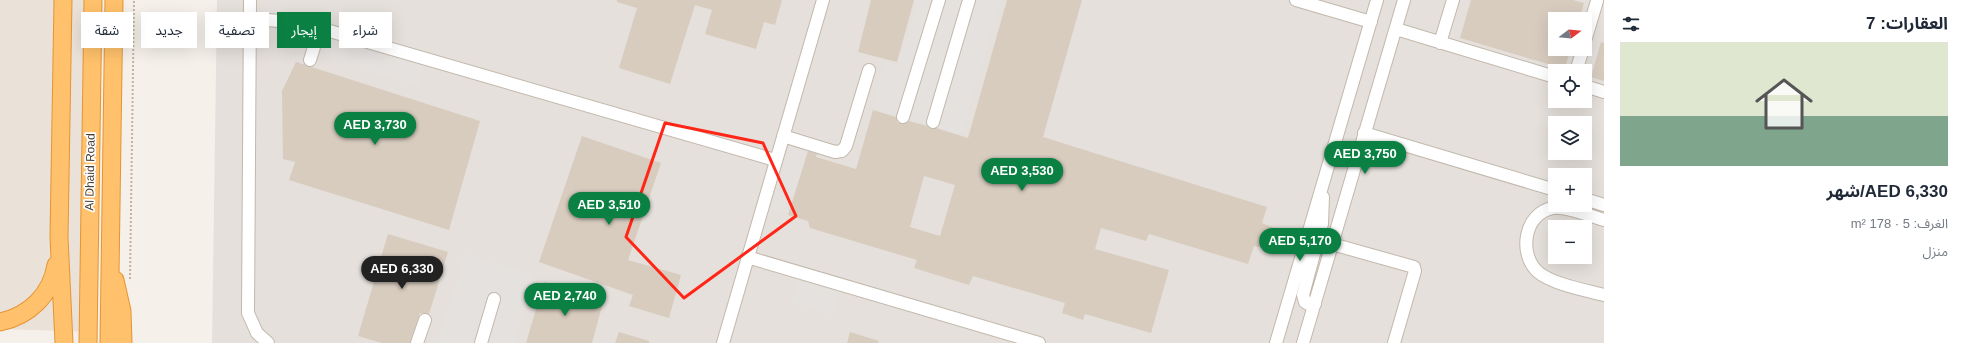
<!DOCTYPE html>
<html lang="ar">
<head>
<meta charset="utf-8">
<style>
  body { margin:0; font-family:Helvetica,"Noto Sans Arabic",sans-serif; background:#f2f2f3; color:#1f2937; direction:rtl; height:100vh; display:flex; flex-direction:column; font-size:15px; white-space:nowrap }
  * { box-sizing:border-box; margin:0 }
  p { font-size:13px; color:#747a83 }
  .icon { flex:none; width:22px; height:22px; fill:none; stroke:currentColor; stroke-width:2; stroke-linecap:round; stroke-linejoin:round }
  .map { position:relative; flex:1; overflow:hidden; direction:ltr }
  .panel { display:flex; flex-direction:column; background:#fff; width:360px }
  .panel>* { flex:none }
  .top-card { position:absolute; left:12px; top:12px; width:380px; height:36px; direction:rtl; display:flex; gap:8px }
  .needle { width:26px; rotate:74deg }
  .controls { position:absolute; left:1548px; top:12px; display:grid; gap:8px }
  .controls a { display:grid; place-items:center; width:44px; height:44px; border-radius:0px; background:#fff; box-shadow:0 4px 16px #0002; font-size:20px }
  .price { position:absolute; translate:-50% -34px; padding:0 9px; border-radius:14px; background:#0b8043; color:#fff; font-size:13px; line-height:26px; filter:drop-shadow(0 1px 2px #0008) }
  .price::after { content:''; position:absolute; left:50%; top:24px; width:12px; height:9px; margin-left:-6px; background:inherit; clip-path:polygon(0 0,100% 0,50% 100%) }
  .price.current { background:#222; color:#fff }
  ul { padding:0; list-style:none }
  li { display:grid; align-content:center; gap:8px; height:212px; padding:0 16px }
  li span { display:grid; place-items:center; height:124px; border-radius:0px; color:#555 }
  li>.icon { margin-inline-start:auto }
  span .icon { width:72px; height:72px; fill:#fffc; stroke-width:1 }
  li b { font-size:17px }
  h2 { display:flex; justify-content:space-between; align-items:center; height:48px; padding:0 16px; font-size:17px }
  .pill { padding:0 14px; border-radius:0px; background:#fff; box-shadow:0 4px 16px #0002; font-size:14px; line-height:36px }
  .pill.current { background:#0b8043; color:#fff }
  main { display:flex; flex:1; min-height:0 }
  .map>svg:first-child { display:block }
  .residential { fill:#eae2d8 }
  .industrial { fill:#e5e0db; fill-rule:evenodd }
  .parking { fill:#e4e1de }
  .building { fill:#d8ccbf; fill-rule:evenodd }
  .lines { fill:none; stroke-linecap:round; stroke-linejoin:round }
  .minor-casing { stroke:#c2b8ac; stroke-width:14 }
  .highway-casing { stroke:#e49435; stroke-width:19 }
  .path { stroke:#c4b29c; stroke-width:2; stroke-dasharray:2 2; stroke-linecap:butt }
  .minor { stroke:#fff; stroke-width:12 }
  .highway { stroke:#ffc16b; stroke-width:17 }
  .marked { fill:none; stroke:#ff2617; stroke-width:3; stroke-linejoin:round }
  .labels { text-anchor:middle; stroke-width:3.5; stroke-linejoin:round; paint-order:stroke }
  .street-label { font-size:12px; fill:#4a4137; stroke:#fff }
</style>
</head>
<body>
<main>
<section class="panel">
<h2>العقارات: 7<svg class="icon" aria-label="filters" viewBox="0 0 24 24"><path d="M4 7h16M4 17h16"/><circle cx="9" cy="7" r="2"/><circle cx="15" cy="17" r="2"/></svg></h2>
<ul>
<li><span style="background:linear-gradient(#dfe7d0 60%,#7fa58c 0)"><svg class="icon" aria-label="home" viewBox="0 0 24 24"><path d="M3 11l9-7 9 7M6 9v11h12V9"/></svg></span><div><b>AED 6,330/شهر</b><p>الغرف: 5 · 178 m²</p><p>منزل</p></div></li>
</ul>
</section>
<div class="map">
<svg width="1604" height="343" viewBox="0 0 1604 343">
  <rect width="100%" height="100%" fill="#f5f1ea"/>
  <path class="residential" d="M 0,0 L 102,0 L 97,332 L 0,329 Z"/>
  <path class="industrial" d="M 217,0 L 1604,0 L 1604,343 L 212,343 ZM 1555,19 L 1585,19 L 1585,49 L 1555,49 ZM 1555,71 L 1585,71 L 1585,101 L 1555,101 ZM 1555,123 L 1585,123 L 1585,153 L 1555,153 ZM 1555,175 L 1585,175 L 1585,205 L 1555,205 ZM 1555,227 L 1585,227 L 1585,257 L 1555,257 Z"/>
  <path class="parking" d="M 917,0 L 1001,0 L 962,135 L 871,109 L 884,62 L 898,66 Z
    M 315,28 L 426,62 L 419,86 L 308,52 Z
    M 790,147 L 808,151 L 790,214 L 771,209 Z
    M 465,253 L 535,275 L 514,343 L 437,343 Z
    M 798,280 L 839,293 L 832,315 L 791,302 Z"/>
  <path class="building" d="M 617,0 L 782,0 L 775,25 L 764,22 L 756,49 L 705,34 L 712,10 L 695,5 L 670,84 L 619,68 L 637,8 L 617,2 Z
    M 871,0 L 914,0 L 897,62 L 858,52 Z
    M 1007,0 L 1082,0 L 1043,137 L 1267,207 L 1262,223 L 1274,228 L 1267,249 L 1254,246 L 1248,264 L 1149,234 L 1146,241 L 1101,228 L 1095,249 L 1169,270 L 1151,333 L 1085,314 L 1083,320 L 1062,313 L 1065,303 L 973,276 L 969,285 L 914,268 L 917,260 L 810,228 L 808,221 L 788,215 L 808,151 L 817,154 L 816,157 L 856,169 L 873,110 L 896,117 L 897,122 L 901,124 L 905,124 L 909,121 L 927,126 L 931,129 L 936,128 L 968,138 ZM 924,176 L 955,185 L 940,236 L 910,227 Z
    M 1471,0 L 1573,0 L 1584,3 L 1579,19 L 1555,19 L 1555,49 L 1570,49 L 1565,69 L 1460,38 Z
    M 1601,42 L 1604,43 L 1604,81 L 1591,77 Z
    M 296,62 L 480,121 L 449,230 L 289,180 L 295,162 L 283,159 L 282,91 Z
    M 582,136 L 661,163 L 628,260 L 681,275 L 669,318 L 629,306 L 633,295 L 539,262 Z
    M 388,234 L 448,252 L 429,314 L 420,313 L 410,343 L 382,343 L 358,336 Z
    M 544,282 L 604,299 L 592,343 L 526,343 Z
    M 619,332 L 649,341 L 649,343 L 615,343 Z
    M 850,332 L 879,341 L 878,343 L 847,343 Z"/>
  <g class="lines">
    <defs>
      <path id="minor" d="M 250,0 L 248,313 L 257,333 L 268,343
        M 1296,0 L 1371,22
        M 250,21 L 267,20 L 302,23 L 775,160
        M 1396,29 L 1555,77
        M 1585,41 L 1597,1
        M 1440,43 L 1453,0
        M 310,60 L 320,28
        M 1576,71 L 1583,49
        M 1585,86 L 1604,92
        M 903,117 L 939,0
        M 933,122 L 969,0
        M 1364,133 L 1555,190
        M 783,136 L 835,152 L 842,151 L 846,146 L 869,70
        M 1585,199 L 1604,205
        M 1604,220 C 1591,216 1565,206 1553,208 C 1524,213 1518,254 1538,272 C 1552,284 1585,290 1604,295
        M 1332,244 L 1414,267 L 1415,271 L 1394,343
        M 747,257 L 1039,343
        M 1315,304 L 1308,304 L 1305,302 L 1303,295 L 1322,224 L 1323,197
        M 417,343 L 425,320
        M 481,343 L 494,299
        M 723,343 L 823,0
        M 1276,343 L 1377,0
        M 1303,343 L 1404,0"/>
      <path id="highway" d="M 63,0 L 59,237 L 64,343
        M 115,280 L 122,311 L 123,343
        M 0,322 C 29,316 51,295 56,265
        M 88,343 L 93,0
        M 109,343 L 114,0"/>
    </defs>
    <use href="#minor" class="minor-casing"/>
    <use href="#highway" class="highway-casing"/>
    <path class="path" d="M 130,279 L 134,0"/>
    <use href="#minor" class="minor"/>
    <use href="#highway" class="highway"/>
  </g>
  <path class="marked" d="M 665,123 L 763,143 L 796,216 L 684,298 L 626,237 Z"/>
  <g class="labels">
    <g class="street-label">
      <text transform="translate(90 172) rotate(-89)" y="4">Al Dhaid Road</text>
    </g>
  </g>
</svg>
<div class="controls">
<a><svg class="needle" viewBox="-14 -14 28 28"><path d="M0-13l5 13h-10z" fill="#e53935"/><path d="M0 13l5-13h-10z" fill="#747a83"/></svg></a>
<a><svg class="icon" aria-label="locate" viewBox="0 0 24 24"><circle cx="12" cy="12" r="6"/><path d="M12 2v4M12 18v4M2 12h4M18 12h4"/></svg></a>
<a><svg class="icon" aria-label="layers" viewBox="0 0 24 24"><path d="M12 4l9 5-9 5-9-5zM3 14l9 5 9-5"/></svg></a>
<a>+</a>
<a>−</a>
</div>
<b class="price" style="left:375px;top:146px">AED 3,730</b>
<b class="price" style="left:1365px;top:175px">AED 3,750</b>
<b class="price" style="left:1022px;top:192px">AED 3,530</b>
<b class="price" style="left:609px;top:226px">AED 3,510</b>
<b class="price" style="left:1300px;top:262px">AED 5,170</b>
<b class="price current" style="left:402px;top:290px">AED 6,330</b>
<b class="price" style="left:565px;top:317px">AED 2,740</b>
<div class="top-card">
<a class="pill">شراء</a>
<a class="pill current">إيجار</a>
<a class="pill">تصفية</a>
<a class="pill">جديد</a>
<a class="pill">شقة</a>
</div>
</div>
</main>
</body>
</html>
